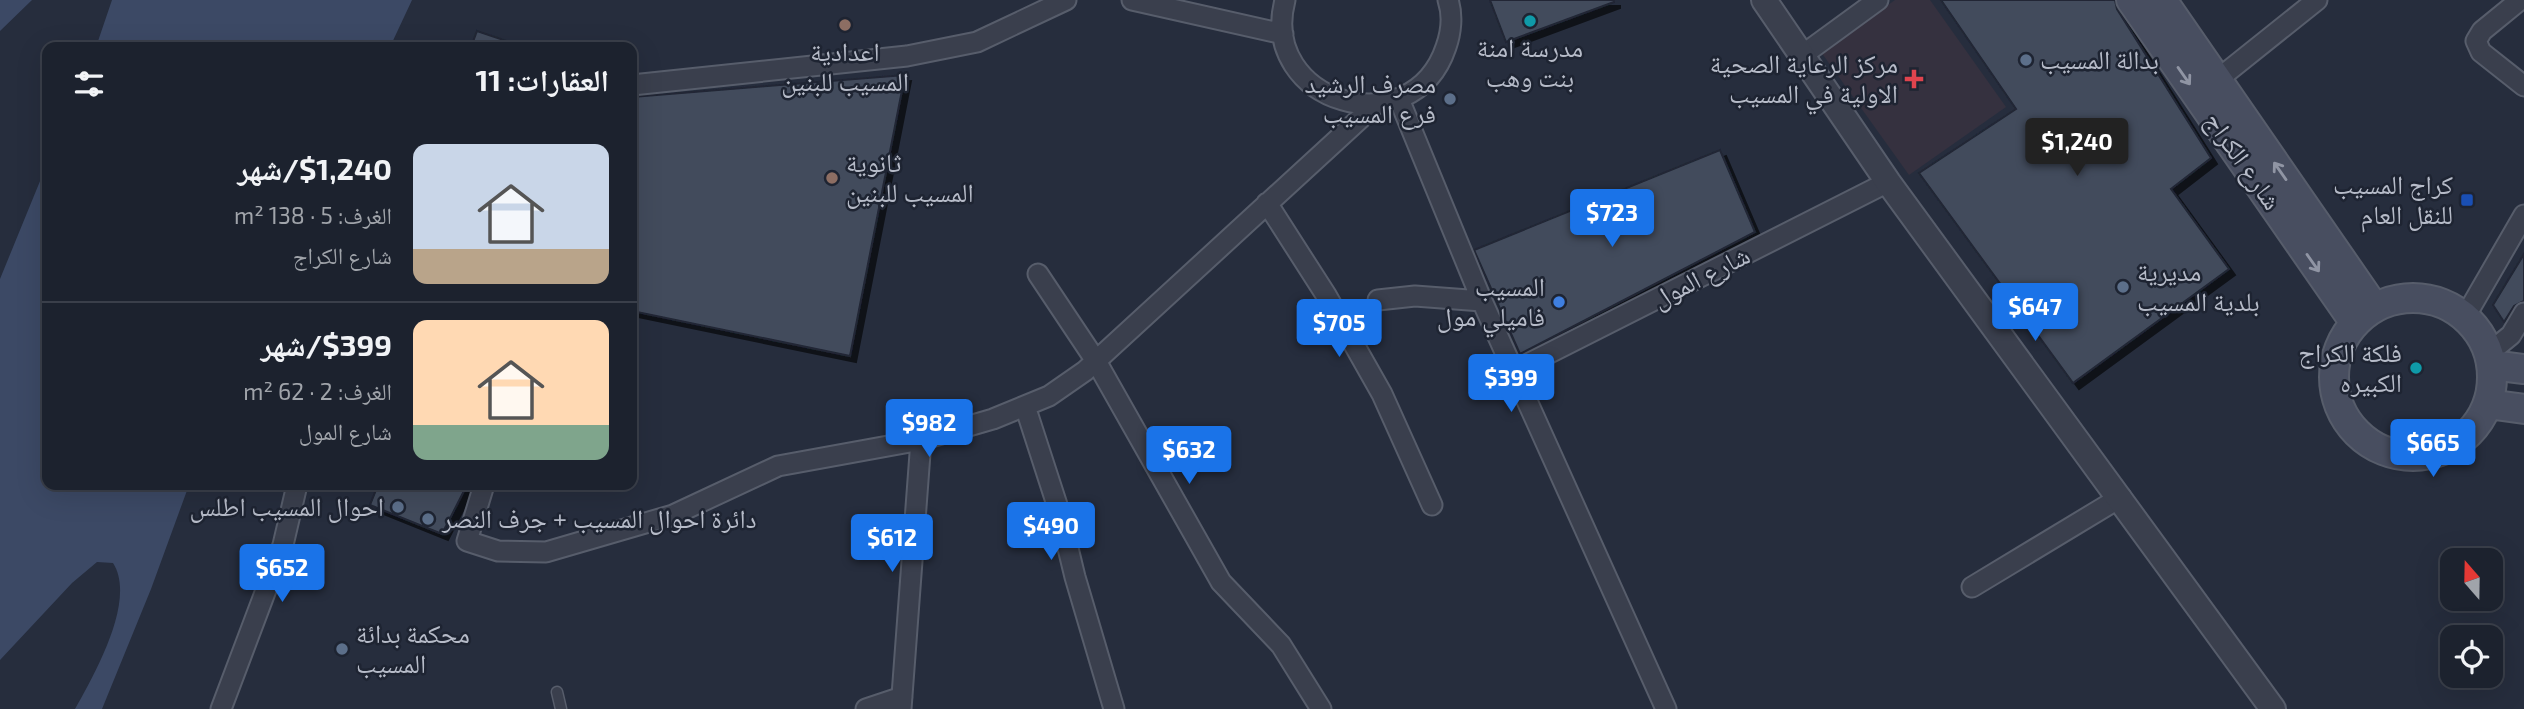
<!DOCTYPE html>
<html lang="ar">
<head>
<meta charset="utf-8">
<style>
  body { margin:0; font-family:"Exo 2","Noto Naskh Arabic",sans-serif; background:#252a36; color:#f1f3f6; direction:rtl; height:100vh; display:flex; flex-direction:column; font-size:26px; white-space:nowrap }
  * { box-sizing:border-box; margin:0 }
  p { font-size:23px; color:#a0a4aa }
  .icon { flex:none; width:38px; height:38px; fill:none; stroke:currentColor; stroke-width:2; stroke-linecap:round; stroke-linejoin:round }
  .map { position:relative; flex:1; overflow:hidden; direction:ltr }
  .details { position:absolute; left:42px; top:42px; width:595px; height:448px; display:flex; flex-direction:column; background:#1c222e; border-radius:14px; box-shadow:0 7px 28px #0002,0 0 0 2px #3a3f4a; direction:rtl }
  .details>* { flex:none }
  .needle { width:46px; rotate:340deg }
  .fabs { position:absolute; left:2440px; top:548px; display:grid; gap:14px }
  .fabs a { display:grid; place-items:center; width:63px; height:63px; border-radius:14px; background:#1c222e; box-shadow:0 7px 28px #0002,0 0 0 2px #3a3f4a; font-size:35px }
  .price { position:absolute; translate:-50% -60px; padding:0 16px; border-radius:7px; background:#1a73e8; color:#fff; font-size:23px; line-height:46px; filter:drop-shadow(0 2px 4px #0008) }
  .price::after { content:''; position:absolute; left:50%; top:42px; width:21px; height:16px; margin-left:-10px; background:inherit; clip-path:polygon(0 0,100% 0,50% 100%) }
  .price.active { background:#222; color:#fff }
  ul { padding:0; list-style:none }
  li { display:flex; align-items:center; gap:21px; height:175px; padding:0 28px }
  li+li { border-top:2px solid #3a3f4a }
  li span { display:grid; place-items:center; flex:none; width:196px; height:140px; border-radius:14px; color:#555 }
  li>.icon { margin-inline-start:auto }
  span .icon { width:84px; height:84px; fill:#fffc; stroke-width:1 }
  li b { font-size:30px }
  h2 { display:flex; justify-content:space-between; align-items:center; height:84px; padding:0 28px; font-size:30px }
  .map>svg:first-child { display:block }
  .medical { fill:#35313f }
  .water { fill:#3c4965 }
  .building { fill:#424b5c; stroke:#202634; stroke-width:2; filter:url(#shadow) }
  .lines { fill:none; stroke-linecap:round; stroke-linejoin:round }
  .service-casing { stroke:#575d6b; stroke-width:13 }
  .minor-casing { stroke:#575d6b; stroke-width:23 }
  .tertiary-casing { stroke:#575d6b; stroke-width:28 }
  .secondary-casing { stroke:#575d6b; stroke-width:32 }
  .service { stroke:#3a3f4d; stroke-width:10 }
  .minor { stroke:#3a3f4d; stroke-width:19 }
  .tertiary { stroke:#3a3f4d; stroke-width:24 }
  .secondary { stroke:#484e60; stroke-width:28 }
  .oneway { stroke:#9095a4 }
  .culture-dot { fill:#0f9aa8; stroke:#1e2432; stroke-width:2.5 }
  .education-dot { fill:#8d6e63; stroke:#1e2432; stroke-width:2.5 }
  .service-dot { fill:#5c6f8a; stroke:#1e2432; stroke-width:2.5 }
  .health-dot { fill:#e0444e; stroke:#1e2432; stroke-width:2.5 }
  .transit-dot { fill:#1a4fb4; stroke:#1e2432; stroke-width:2.5 }
  .shop-dot { fill:#3f7fe0; stroke:#1e2432; stroke-width:2.5 }
  .labels { text-anchor:middle; stroke-width:5; stroke-linejoin:round; paint-order:stroke }
  .poi-label { font-size:26px; fill:#b6bbc8; stroke:#1e2432; text-anchor:end }
  .street-label { font-size:26px; fill:#b6bbc8; stroke:#1e2432 }
</style>
</head>
<body>
<div class="map">
<svg width="2524" height="709" viewBox="0 0 2524 709">
  <defs>
    <filter id="shadow"><feDropShadow dx="6" dy="6" stdDeviation="0" flood-color="#0009"/></filter>
  </defs>
  <rect width="100%" height="100%" fill="#262d3d"/>
  <path class="medical" d="M 1895,0 L 1930,0 L 2006,107 L 1909,175 L 1821,52 Z"/>
  <path class="water" d="M 0,0 L 32,0 L 0,31 Z
    M 112,0 L 412,0 L 390,47 L 96,47 Z
    M 47,164 L 47,485 L 189,485 L 151,589 L 102,709 L 75,709 C 94,675 137,600 113,563 L 97,562 L 72,583 L 0,660 L 0,279 Z"/>
  <path class="building" d="M 1490,0 L 1614,0 L 1614,2 L 1506,42 Z
    M 1941,0 L 2115,0 L 2117,9 L 2211,158 L 2171,189 L 2229,269 L 2073,383 L 1919,173 L 2016,109 Z
    M 477,31 L 518,45 L 517,47 L 471,47 Z
    M 905,75 L 850,356 L 632,311 L 632,97 Z
    M 1720,150 L 1755,232 L 1520,354 L 1474,250 Z
    M 2524,254 L 2524,301 L 2514,306 L 2504,322 L 2493,305 Z
    M 378,485 L 467,485 L 442,534 L 370,505 Z"/>
  <g class="lines">
    <defs>
      <path id="service" d="M 557,692 L 561,709"/>
      <path id="minor" d="M 1132,0 L 1283,34
        M 1285,0 C 1258,103 1412,148 1446,47 C 1451,33 1453,15 1448,0
        M 2520,0 L 2482,31 L 2476,41 L 2481,52 L 2524,86
        M 1804,54 L 1878,0
        M 2217,80 L 2317,0
        M 632,85 L 907,56 L 977,42 L 1066,0
        M 1399,99 L 1482,301 L 1666,709
        M 1267,203 L 1326,295 L 1382,394 L 1432,505
        M 1038,274 L 1096,361 L 1221,582 L 1281,645 L 1321,709
        M 1378,300 L 1415,296 L 1482,301
        M 2465,317 L 2524,215
        M 2489,353 L 2511,335 L 2524,313
        M 1514,371 L 1888,182
        M 1025,406 L 1059,511 L 1075,577 L 1114,709
        M 484,485 L 467,541 L 498,551 L 546,552 L 673,515 L 778,466 L 921,440 L 993,419 L 1049,396 L 1085,371 L 1375,105
        M 1972,587 L 2121,497
        M 221,709 L 283,545 L 297,485
        M 866,709 L 902,697
        M 901,709 L 921,440"/>
      <path id="tertiary" d="M 1764,0 L 1888,182 L 2273,709"/>
      <path id="secondary" d="M 2131,0 L 2355,323
        M 2162,0 L 2374,307
        M2334 377a79 79 0 1 1 158 0a79 79 0 1 1-158 0Z
        M 2492,365 L 2524,369
        M 2488,404 L 2524,409"/>
    </defs>
    <use href="#service" class="service-casing"/>
    <use href="#minor" class="minor-casing"/>
    <use href="#tertiary" class="tertiary-casing"/>
    <use href="#secondary" class="secondary-casing"/>
    <use href="#service" class="service"/>
    <use href="#minor" class="minor"/>
    <use href="#tertiary" class="tertiary"/>
    <use href="#secondary" class="secondary"/>
  </g>
  <defs><path id="oneway-shaft" d="M-6 0H5M1.5-3L5.5 0L1.5 3" fill="none" stroke-width="1.6" stroke-linecap="round" stroke-linejoin="round" transform="scale(1.75)"/></defs>
  <g class="oneway">
    <use href="#oneway-shaft" transform="translate(2184 76) rotate(55)"/>
    <use href="#oneway-shaft" transform="translate(2280 171) rotate(-125)"/>
    <use href="#oneway-shaft" transform="translate(2313 263) rotate(55)"/>
  </g>
  <g class="culture-dot">
    <circle cx="1530" cy="21" r="7"/>
    <circle cx="2416" cy="368" r="7"/>
  </g>
  <g class="education-dot">
    <circle cx="845" cy="25" r="7"/>
    <circle cx="832" cy="178" r="7"/>
  </g>
  <g class="service-dot">
    <circle cx="2026" cy="60" r="7"/>
    <circle cx="1450" cy="99" r="7"/>
    <circle cx="2123" cy="287" r="7"/>
    <circle cx="398" cy="507" r="7"/>
    <circle cx="428" cy="519" r="7"/>
    <circle cx="342" cy="649" r="7"/>
  </g>
  <path class="health-dot" d="M1910.5 68.5h7v7h7v7h-7v7h-7v-7h-7v-7h7z"/>
  <rect class="transit-dot" x="2460" y="193" width="14" height="14" rx="3.5"/>
  <circle class="shop-dot" cx="1559" cy="302" r="7"/>
  <g class="labels">
    <g class="poi-label">
      <text x="1530" y="57" text-anchor="middle">مدرسة امنة<tspan x="1530" dy="30">بنت وهب</tspan></text>
      <text x="845" y="61" text-anchor="middle">اعدادية<tspan x="845" dy="30">المسيب للبنين</tspan></text>
      <text x="2040" y="69" text-anchor="start">بدالة المسيب</text>
      <text x="1898" y="73">مركز الرعاية الصحية<tspan x="1898" dy="30">الاولية في المسيب</tspan></text>
      <text x="1436" y="93">مصرف الرشيد<tspan x="1436" dy="30">فرع المسيب</tspan></text>
      <text x="846" y="172" text-anchor="start">ثانوية<tspan x="846" dy="30">المسيب للبنين</tspan></text>
      <text x="2453" y="194">كراج المسيب<tspan x="2453" dy="30">للنقل العام</tspan></text>
      <text x="2137" y="281" text-anchor="start">مديرية<tspan x="2137" dy="30">بلدية المسيب</tspan></text>
      <text x="1545" y="296">المسيب<tspan x="1545" dy="30">فاميلي مول</tspan></text>
      <text x="2402" y="362">فلكة الكراج<tspan x="2402" dy="30">الكبيره</tspan></text>
      <text x="384" y="516">احوال المسيب اطلس</text>
      <text x="442" y="528" text-anchor="start">دائرة احوال المسيب + جرف النصر</text>
      <text x="356" y="643" text-anchor="start">محكمة بدائة<tspan x="356" dy="30">المسيب</tspan></text>
    </g>
    <g class="street-label">
      <text transform="translate(2243 161) rotate(55)" y="9">شارع الكراج</text>
      <text transform="translate(1701 277) rotate(-27)" y="9">شارع المول</text>
    </g>
  </g>
</svg>
<div class="fabs">
<a><svg class="needle" viewBox="-14 -14 28 28"><path d="M0-13l5 13h-10z" fill="#e53935"/><path d="M0 13l5-13h-10z" fill="#a0a4aa"/></svg></a>
<a><svg class="icon" aria-label="locate" viewBox="0 0 24 24"><circle cx="12" cy="12" r="6"/><path d="M12 2v4M12 18v4M2 12h4M18 12h4"/></svg></a>
</div>
<b class="price active" style="left:2077px;top:178px">$1,240</b>
<b class="price" style="left:1612px;top:249px">$723</b>
<b class="price" style="left:2035px;top:343px">$647</b>
<b class="price" style="left:1339px;top:359px">$705</b>
<b class="price" style="left:1511px;top:414px">$399</b>
<b class="price" style="left:929px;top:459px">$982</b>
<b class="price" style="left:2433px;top:479px">$665</b>
<b class="price" style="left:1189px;top:486px">$632</b>
<b class="price" style="left:1051px;top:562px">$490</b>
<b class="price" style="left:892px;top:574px">$612</b>
<b class="price" style="left:282px;top:604px">$652</b>
<section class="details">
<h2>العقارات: 11<svg class="icon" aria-label="filters" viewBox="0 0 24 24"><path d="M4 7h16M4 17h16"/><circle cx="9" cy="7" r="2"/><circle cx="15" cy="17" r="2"/></svg></h2>
<ul>
<li><span style="background:linear-gradient(#c9d6e8 75%,#b9a48a 0)"><svg class="icon" aria-label="home" viewBox="0 0 24 24"><path d="M3 11l9-7 9 7M6 9v11h12V9"/></svg></span><div><b>$1,240/شهر</b><p>الغرف: 5 · 138 m²</p><p>شارع الكراج</p></div></li>
<li><span style="background:linear-gradient(#ffd9b3 75%,#7fa58c 0)"><svg class="icon" aria-label="home" viewBox="0 0 24 24"><path d="M3 11l9-7 9 7M6 9v11h12V9"/></svg></span><div><b>$399/شهر</b><p>الغرف: 2 · 62 m²</p><p>شارع المول</p></div></li>
</ul>
</section>
</div>
</body>
</html>
